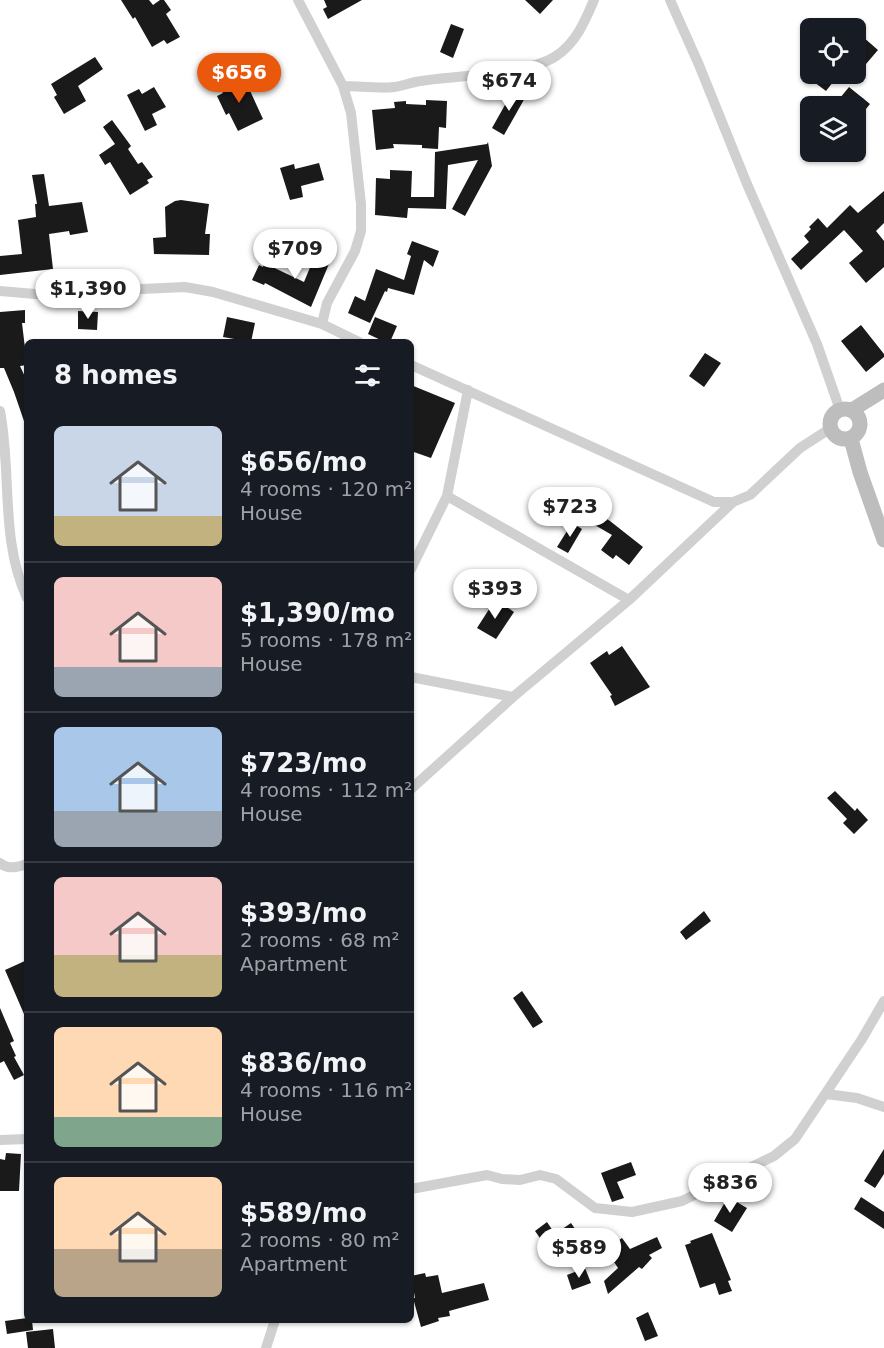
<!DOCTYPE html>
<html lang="en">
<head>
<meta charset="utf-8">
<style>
  body { margin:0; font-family:"DejaVu Sans",sans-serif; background:#20242c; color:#f1f3f6; height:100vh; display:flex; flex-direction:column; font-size:22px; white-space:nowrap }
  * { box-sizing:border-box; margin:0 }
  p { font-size:20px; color:#9ea1a6 }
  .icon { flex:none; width:33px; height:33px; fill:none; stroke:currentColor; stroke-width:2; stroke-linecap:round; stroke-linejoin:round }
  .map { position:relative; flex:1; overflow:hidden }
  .side { position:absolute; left:24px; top:339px; width:390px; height:984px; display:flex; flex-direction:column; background:#171b24; border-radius:9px; box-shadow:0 2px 4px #0004 }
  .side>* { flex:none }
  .fabs { position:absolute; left:800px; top:18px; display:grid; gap:12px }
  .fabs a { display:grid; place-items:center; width:66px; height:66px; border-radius:9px; background:#171b24; box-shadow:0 2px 4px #0004; font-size:30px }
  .price { position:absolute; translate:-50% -51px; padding:0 14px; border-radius:21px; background:#fff; color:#222; font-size:20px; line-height:39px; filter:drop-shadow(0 2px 3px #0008) }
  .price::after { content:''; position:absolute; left:50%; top:36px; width:18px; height:14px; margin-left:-9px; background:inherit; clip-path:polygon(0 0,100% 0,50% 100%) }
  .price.selected { background:#ea580c; color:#fff }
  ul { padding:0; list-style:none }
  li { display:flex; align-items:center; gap:18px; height:150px; padding:0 30px }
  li+li { border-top:2px solid #363941 }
  li span { display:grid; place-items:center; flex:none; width:168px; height:120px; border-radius:9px; color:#555 }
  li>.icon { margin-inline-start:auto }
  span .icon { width:72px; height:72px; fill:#fffc; stroke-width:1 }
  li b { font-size:26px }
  h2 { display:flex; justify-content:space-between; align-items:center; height:72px; padding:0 30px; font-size:26px }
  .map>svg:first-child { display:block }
  .building { fill:#1a1a1a }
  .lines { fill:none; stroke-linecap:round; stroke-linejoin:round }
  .street { stroke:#d0d0d0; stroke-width:10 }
  .secondary { stroke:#bdbdbd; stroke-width:15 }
</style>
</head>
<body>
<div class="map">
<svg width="884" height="1348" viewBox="0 0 884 1348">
  <rect width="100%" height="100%" fill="#fff"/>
  <path class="building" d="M 121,0 L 149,0 L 153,5 L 160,0 L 164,0 L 171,10 L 166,14 L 180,37 L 167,44 L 164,40 L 152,47 L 135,17 L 133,19 Z
    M 324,0 L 362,0 L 328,19 L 323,9 L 327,7 Z
    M 525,0 L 553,0 L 540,14 Z
    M 451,24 L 464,29 L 453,58 L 440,52 Z
    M 855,30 L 878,50 L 866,64 L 855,54 Z
    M 95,57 L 103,69 L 78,86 L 86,101 L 64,114 L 54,97 L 57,95 L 51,84 Z
    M 821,74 L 833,82 L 826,91 L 814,82 Z
    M 234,78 L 238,87 L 246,82 L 263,119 L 238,131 L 229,113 L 226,115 L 217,96 L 223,93 L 219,85 Z
    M 154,87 L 166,107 L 152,114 L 157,125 L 145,131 L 127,95 L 139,89 L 142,94 Z
    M 849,87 L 870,104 L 861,115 L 855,110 L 855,106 L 851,106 L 840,98 Z
    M 514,89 L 526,96 L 504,135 L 492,128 Z
    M 426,100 L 447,101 L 446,128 L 439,127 L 438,149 L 422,148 L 422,145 L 393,144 L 394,148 L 376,150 L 372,110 L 395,108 L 394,102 L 406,101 L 406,104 L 426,105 Z
    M 112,120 L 131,146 L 128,149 L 138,164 L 142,162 L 153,177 L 147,180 L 149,183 L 130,195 L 110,162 L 105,165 L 99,155 L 115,144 L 103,127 Z
    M 488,142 L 492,166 L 465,216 L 452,209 L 478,160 L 448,165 L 446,209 L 408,208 L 407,218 L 375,215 L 376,178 L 390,179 L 390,170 L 412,171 L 411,197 L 434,197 L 435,152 L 487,144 Z
    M 319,163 L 324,180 L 301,186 L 303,197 L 290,200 L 280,168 L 294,164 L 295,169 Z
    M 44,174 L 49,206 L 82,202 L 88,232 L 70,235 L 69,231 L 49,234 L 53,269 L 0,275 L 0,256 L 22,254 L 18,220 L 36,217 L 35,204 L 37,204 L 32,175 Z
    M 884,191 L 884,223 L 876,231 L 884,241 L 884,267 L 866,283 L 849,263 L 863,251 L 844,230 L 801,270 L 791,259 L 809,242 L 804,236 L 811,229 L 809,227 L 818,218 L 827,228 L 850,205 L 858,213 Z
    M 181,200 L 209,204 L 205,234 L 210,234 L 209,255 L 154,254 L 153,238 L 166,237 L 165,207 L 175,201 Z
    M 275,231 L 287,231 L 286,241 L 274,266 Z
    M 412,241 L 439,251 L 433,267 L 424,260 L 414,295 L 388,288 L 387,292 L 385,291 L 370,323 L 348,313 L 355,296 L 365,301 L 376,269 L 404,280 L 411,256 L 407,254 Z
    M 316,253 L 331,259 L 311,307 L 265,283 L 264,285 L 252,280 L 259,265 L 263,267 L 264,263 L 304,282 Z
    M 25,310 L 25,323 L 22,323 L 27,365 L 20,366 L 27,381 L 27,424 L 25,424 L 14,392 L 4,368 L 0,368 L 0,312 Z
    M 78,311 L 98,312 L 97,330 L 78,329 Z
    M 227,317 L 255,323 L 251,342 L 223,337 Z
    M 375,317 L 397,326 L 390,342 L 385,342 L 368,334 Z
    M 861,325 L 884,354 L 884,357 L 866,372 L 841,341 Z
    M 705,353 L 721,363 L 704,387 L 689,376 Z
    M 411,385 L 455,403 L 431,458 L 411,451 Z
    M 587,507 L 610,521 L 643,547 L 629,565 L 616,555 L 613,559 L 601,550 L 612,535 L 581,517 Z
    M 572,523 L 582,529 L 568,553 L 557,547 Z
    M 493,603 L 501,608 L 504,605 L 514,612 L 496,639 L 477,628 Z
    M 622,646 L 650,687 L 615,706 L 610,696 L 612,695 L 590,663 L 607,651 L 609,655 Z
    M 835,791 L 855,811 L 857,808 L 868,820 L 854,834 L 843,823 L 847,819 L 827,798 Z
    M 704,911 L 711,921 L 686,940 L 680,932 Z
    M 27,960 L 27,1021 L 5,970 Z
    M 522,991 L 543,1022 L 533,1028 L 513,998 Z
    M 0,1008 L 14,1041 L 10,1043 L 16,1056 L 14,1057 L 24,1075 L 14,1080 L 4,1061 L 0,1063 Z
    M 884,1149 L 884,1174 L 875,1188 L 864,1181 Z
    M 6,1153 L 21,1154 L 19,1191 L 0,1191 L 0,1159 L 5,1160 Z
    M 631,1162 L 636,1175 L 617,1182 L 624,1198 L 612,1202 L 601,1173 Z
    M 728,1197 L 747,1208 L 732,1232 L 714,1221 Z
    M 861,1197 L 884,1212 L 884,1229 L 854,1209 Z
    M 547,1222 L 555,1234 L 571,1223 L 586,1245 L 563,1260 L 559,1254 L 554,1258 L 535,1231 Z
    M 712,1233 L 731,1280 L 728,1281 L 732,1291 L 719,1295 L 715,1283 L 700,1288 L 685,1245 L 691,1243 L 690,1241 Z
    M 657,1237 L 662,1248 L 649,1255 L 652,1258 L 642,1269 L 639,1267 L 608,1294 L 604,1281 L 618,1268 L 604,1247 L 615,1240 L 616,1242 L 622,1238 L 630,1249 Z
    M 585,1268 L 591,1283 L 572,1290 L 567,1275 Z
    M 425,1273 L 426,1277 L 438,1275 L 442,1293 L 484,1283 L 489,1300 L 449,1311 L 450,1316 L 438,1318 L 439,1321 L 421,1327 L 413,1298 L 415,1298 L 411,1276 Z
    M 648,1312 L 658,1336 L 645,1341 L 636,1318 Z
    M 27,1318 L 27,1320 L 32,1320 L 33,1330 L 7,1334 L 5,1321 Z
    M 53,1329 L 55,1348 L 28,1348 L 26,1332 Z"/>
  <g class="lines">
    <path class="street" d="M 298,0 L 343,86 L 351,113 L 361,204 L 361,231 L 355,251 L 327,303 L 322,324 L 359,342
      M 670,0 L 699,65 L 747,184 L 817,344 L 840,410
      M 343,86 C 360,86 378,89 394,87 C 403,86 412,82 421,81 C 456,75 528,75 556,56 C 576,43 585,21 594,0
      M 0,291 L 35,294 L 185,287 L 213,292 L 322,324
      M 411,365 L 714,502 L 733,502 L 750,495 L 800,448 L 831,428
      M 0,411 C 12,474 0,540 27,598
      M 447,496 L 629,600
      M 411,569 L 447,496 L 468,390
      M 411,677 L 513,697
      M 411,789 L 513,697 L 629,600 L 733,502
      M 0,863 C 8,870 18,867 27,864
      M 826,1094 L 857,1098 L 884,1107
      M 0,1140 L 27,1139
      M 411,1189 L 487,1175 L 502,1179 L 520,1180 L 540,1175 L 556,1179 L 595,1208 L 632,1212 L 682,1201 L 774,1156 L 795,1139 L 862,1039 L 884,1001
      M 266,1348 L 275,1320"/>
    <path class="secondary" d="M830 424a15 15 0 1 1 30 0a15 15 0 1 1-30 0Z
      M 852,410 L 884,390
      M 851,439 L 860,472 L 884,540"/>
  </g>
</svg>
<div class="fabs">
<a><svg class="icon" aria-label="locate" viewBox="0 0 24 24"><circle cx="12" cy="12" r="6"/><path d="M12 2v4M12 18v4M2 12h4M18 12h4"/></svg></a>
<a><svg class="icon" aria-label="layers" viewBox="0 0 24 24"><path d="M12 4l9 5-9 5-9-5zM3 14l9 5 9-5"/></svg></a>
</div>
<b class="price selected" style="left:239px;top:104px">$656</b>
<b class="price" style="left:509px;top:112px">$674</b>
<b class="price" style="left:295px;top:280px">$709</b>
<b class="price" style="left:88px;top:320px">$1,390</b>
<b class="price" style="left:570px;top:538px">$723</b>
<b class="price" style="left:495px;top:620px">$393</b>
<b class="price" style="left:730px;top:1214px">$836</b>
<b class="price" style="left:579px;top:1279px">$589</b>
<section class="side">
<h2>8 homes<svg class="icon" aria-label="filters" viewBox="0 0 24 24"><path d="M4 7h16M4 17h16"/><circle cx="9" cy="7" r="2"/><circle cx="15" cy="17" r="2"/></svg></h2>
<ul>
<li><span style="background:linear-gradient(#c9d6e8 75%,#c2b280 0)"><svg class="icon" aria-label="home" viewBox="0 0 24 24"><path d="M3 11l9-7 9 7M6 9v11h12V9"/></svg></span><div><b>$656/mo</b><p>4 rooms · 120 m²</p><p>House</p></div></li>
<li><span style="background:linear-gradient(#f6c9c9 75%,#9aa5b1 0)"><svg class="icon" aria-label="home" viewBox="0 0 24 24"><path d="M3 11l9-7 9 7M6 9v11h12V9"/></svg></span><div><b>$1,390/mo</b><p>5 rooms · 178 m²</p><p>House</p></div></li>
<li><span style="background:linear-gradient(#a9c7e8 70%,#9aa5b1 0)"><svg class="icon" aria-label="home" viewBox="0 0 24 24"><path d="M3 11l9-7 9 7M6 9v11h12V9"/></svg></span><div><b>$723/mo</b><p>4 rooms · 112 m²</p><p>House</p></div></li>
<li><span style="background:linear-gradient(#f6c9c9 65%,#c2b280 0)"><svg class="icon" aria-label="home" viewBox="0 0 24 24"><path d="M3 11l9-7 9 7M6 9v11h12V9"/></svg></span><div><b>$393/mo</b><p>2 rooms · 68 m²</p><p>Apartment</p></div></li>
<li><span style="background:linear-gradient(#ffd9b3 75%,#7fa58c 0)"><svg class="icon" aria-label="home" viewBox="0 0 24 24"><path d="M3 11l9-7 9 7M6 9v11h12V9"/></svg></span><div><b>$836/mo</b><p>4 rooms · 116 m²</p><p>House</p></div></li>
<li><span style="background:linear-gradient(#ffd9b3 60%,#b9a48a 0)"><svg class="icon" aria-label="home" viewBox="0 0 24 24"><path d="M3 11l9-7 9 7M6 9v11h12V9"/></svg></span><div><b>$589/mo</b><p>2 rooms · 80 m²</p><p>Apartment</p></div></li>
</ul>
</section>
</div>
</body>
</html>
